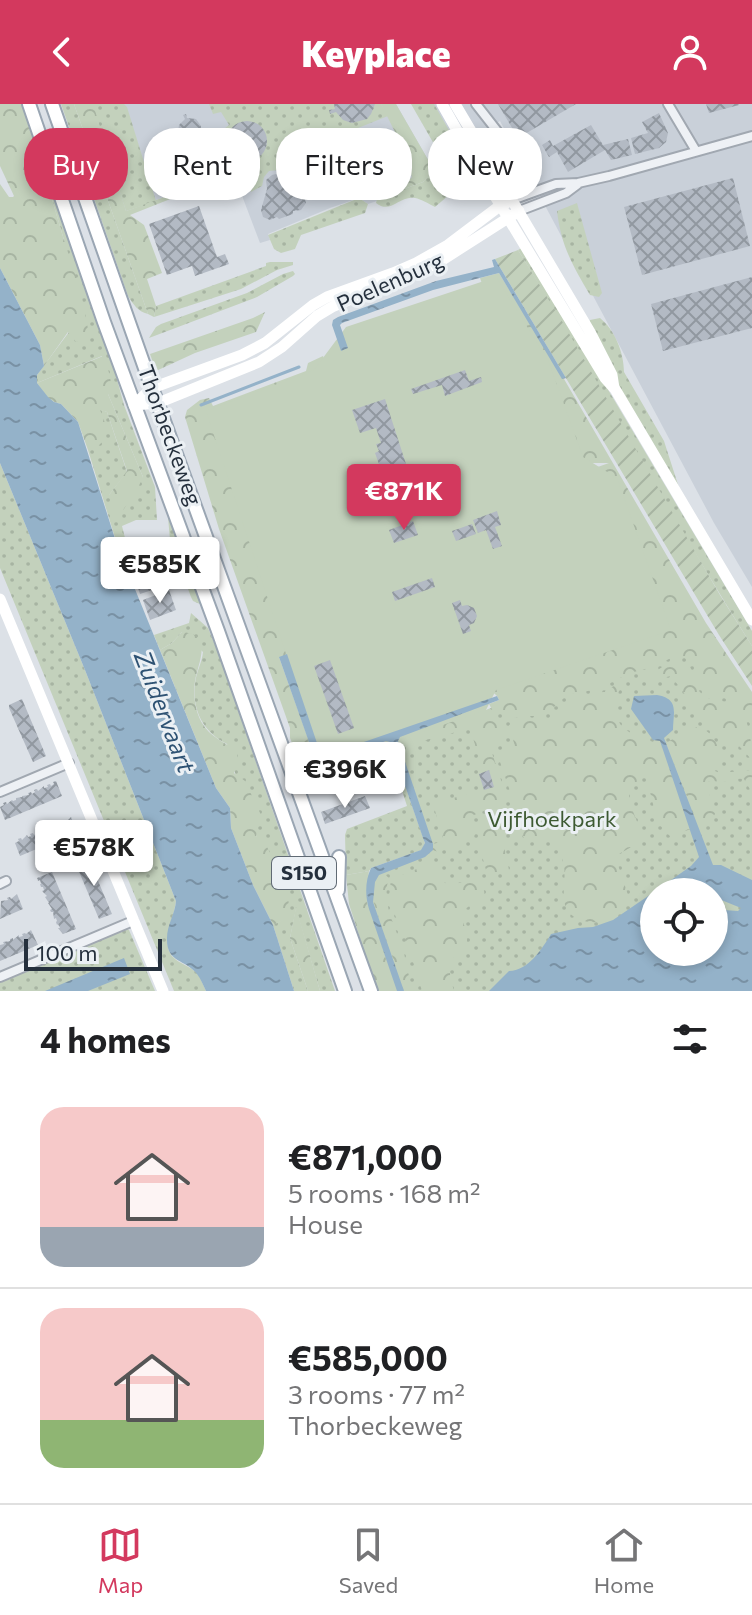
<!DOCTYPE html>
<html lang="en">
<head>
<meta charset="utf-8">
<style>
  body { margin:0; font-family:Commissioner,sans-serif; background:#f2f2f2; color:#202124; height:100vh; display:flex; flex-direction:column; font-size:30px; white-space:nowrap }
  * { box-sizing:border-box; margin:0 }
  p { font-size:26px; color:#757577 }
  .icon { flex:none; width:44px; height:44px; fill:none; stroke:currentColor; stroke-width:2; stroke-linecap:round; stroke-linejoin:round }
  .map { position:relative; height:887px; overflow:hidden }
  .drawer { display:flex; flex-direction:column; background:#fff; flex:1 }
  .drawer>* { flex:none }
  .banner { position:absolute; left:24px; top:24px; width:704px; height:72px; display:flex; gap:16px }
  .buttons { position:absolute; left:640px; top:774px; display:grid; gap:16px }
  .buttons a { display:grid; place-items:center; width:88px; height:88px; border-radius:50%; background:#fff; box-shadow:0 4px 12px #0003; font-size:40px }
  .scale { position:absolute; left:24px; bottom:20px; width:138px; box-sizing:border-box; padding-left:8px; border:4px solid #25303d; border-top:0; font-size:22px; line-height:28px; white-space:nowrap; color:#25303d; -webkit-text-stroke:6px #ebf0f4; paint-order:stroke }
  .price { position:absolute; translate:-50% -68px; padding:0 18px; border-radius:8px; background:#fff; color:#222; font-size:26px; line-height:52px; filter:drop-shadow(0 2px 4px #0008) }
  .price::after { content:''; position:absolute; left:50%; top:48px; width:24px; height:18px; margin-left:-12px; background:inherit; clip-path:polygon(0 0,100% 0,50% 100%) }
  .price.current { background:#d3395e; color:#fff }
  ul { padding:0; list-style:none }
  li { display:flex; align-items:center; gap:24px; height:200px; padding:0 40px }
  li+li { border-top:2px solid #e0e0e0 }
  li span { display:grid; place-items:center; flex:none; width:224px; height:160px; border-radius:24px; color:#555 }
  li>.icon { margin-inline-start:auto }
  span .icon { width:96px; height:96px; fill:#fffc; stroke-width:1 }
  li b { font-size:34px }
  h2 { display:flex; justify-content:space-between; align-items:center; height:96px; padding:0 40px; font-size:34px }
  .chip { padding:0 28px; border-radius:32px; background:#fff; box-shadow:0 4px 12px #0003; font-size:28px; line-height:72px }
  .chip.current { background:#d3395e; color:#fff }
  header { display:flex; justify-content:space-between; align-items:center; height:104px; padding:0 40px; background:#d3395e; color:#fff; font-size:36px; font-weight:800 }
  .dock { display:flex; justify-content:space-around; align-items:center; height:112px; border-top:2px solid #e0e0e0; background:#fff; font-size:22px; color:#757577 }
  .dock a { display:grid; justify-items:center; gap:4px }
  .dock .current { color:#d3395e }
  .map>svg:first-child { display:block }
  .built { fill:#c9d0d9 }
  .grass { fill:url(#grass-dots); fill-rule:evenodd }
  .forest { fill:url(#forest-crowns) }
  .garden { fill:url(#garden-furrows) }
  .pitch { fill:#c3d1bc }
  .water { fill:url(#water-ripples) }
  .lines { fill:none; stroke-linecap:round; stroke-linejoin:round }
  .stream { stroke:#94b2c9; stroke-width:3 }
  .building { fill:url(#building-cross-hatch) }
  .street-casing { stroke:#a1a8b1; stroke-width:12 }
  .primary-casing { stroke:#9aa6b3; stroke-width:16 }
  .street { stroke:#eef1f5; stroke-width:8 }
  .secondary { stroke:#fff; stroke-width:11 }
  .primary { stroke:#fff; stroke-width:12 }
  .labels { text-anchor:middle; stroke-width:6; stroke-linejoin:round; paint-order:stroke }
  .shield { fill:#ebf0f4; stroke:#606a74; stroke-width:2 }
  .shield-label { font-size:20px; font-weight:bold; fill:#25303d }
  .street-label { font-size:22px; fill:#25303d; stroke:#ebf0f4 }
  .park-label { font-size:22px; fill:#3d5a32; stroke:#ebf0f4 }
  .water-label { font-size:24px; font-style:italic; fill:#2e5273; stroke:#ebf0f4 }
</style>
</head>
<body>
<header><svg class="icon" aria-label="back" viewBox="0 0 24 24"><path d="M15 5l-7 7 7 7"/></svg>Keyplace<svg class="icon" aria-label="person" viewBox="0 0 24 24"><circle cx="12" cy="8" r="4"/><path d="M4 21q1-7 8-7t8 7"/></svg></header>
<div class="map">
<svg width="752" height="887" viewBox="0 0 752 887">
  <defs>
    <pattern id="grass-dots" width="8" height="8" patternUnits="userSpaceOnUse" patternTransform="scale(2)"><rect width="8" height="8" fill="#c3d1bc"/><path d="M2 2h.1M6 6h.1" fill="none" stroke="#a7b4a2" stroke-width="1.8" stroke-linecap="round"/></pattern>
    <pattern id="forest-crowns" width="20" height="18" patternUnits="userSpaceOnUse" patternTransform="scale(2)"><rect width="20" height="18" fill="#c3d1bc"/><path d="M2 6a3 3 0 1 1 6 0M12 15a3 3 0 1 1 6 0" fill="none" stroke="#a7b4a2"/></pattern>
    <pattern id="garden-furrows" width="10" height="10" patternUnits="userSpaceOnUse" patternTransform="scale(2)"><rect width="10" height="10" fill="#c3d1bc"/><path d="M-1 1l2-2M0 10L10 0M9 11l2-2" fill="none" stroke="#a7b4a2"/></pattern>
    <pattern id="water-ripples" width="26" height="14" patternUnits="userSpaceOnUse" patternTransform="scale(2)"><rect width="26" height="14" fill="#94b2c9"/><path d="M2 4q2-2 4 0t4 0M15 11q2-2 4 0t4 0" fill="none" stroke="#7991a4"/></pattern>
    <pattern id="building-cross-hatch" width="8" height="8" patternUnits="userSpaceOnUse" patternTransform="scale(2)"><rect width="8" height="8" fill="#b3bac4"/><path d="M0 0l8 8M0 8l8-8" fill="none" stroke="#9198a0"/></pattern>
  </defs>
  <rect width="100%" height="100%" fill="#dce1e7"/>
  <path class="built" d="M 88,0 L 396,0 L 434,66 L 407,79 L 381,88 L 378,90 L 376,95 L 377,95 L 377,97 L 368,100 L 359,94 L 330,104 L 268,130 L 270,136 L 260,139 L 233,68 L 126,107 Z
    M 430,0 L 752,0 L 752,483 L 714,419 L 500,17 L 455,43 Z"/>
  <path class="grass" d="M 24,0 L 109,246 L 124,301 L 155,383 L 157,416 L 136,416 L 122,422 L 126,438 L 117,440 L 88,346 L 93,346 L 99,305 L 107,308 L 127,368 L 109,391 L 143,373 L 108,290 L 102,252 L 37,279 L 37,271 L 69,228 L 64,136 Z
    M 61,0 L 74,0 L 148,210 C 137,207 134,201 128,192 Z
    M 92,0 L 124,0 L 127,3 L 156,97 L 126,107 Z
    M 209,0 L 381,0 L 388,12 L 333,34 L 334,40 L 308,49 L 290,65 L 269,67 L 264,73 L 262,82 L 251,88 L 242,60 C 225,51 225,45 220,28 L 229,21 L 221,8 L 213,10 Z
    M 411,0 L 434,0 L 466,56 L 467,67 L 463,79 L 435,103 C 429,100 421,95 415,94 C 399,91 391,111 376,99 L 377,95 L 423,78 L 439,59 L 434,74 L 439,76 L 446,61 Z
    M 359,94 L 368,100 L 365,109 L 301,131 L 295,145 L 281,149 L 274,145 L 268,131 Z
    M 577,99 L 602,189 L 599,193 L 590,191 C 573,162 561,142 557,107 Z
    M 523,143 L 752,527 L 752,542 C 670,412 598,277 518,146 Z
    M 270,158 L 293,158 L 293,161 L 277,166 L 241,185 L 154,213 L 156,202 L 266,162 L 266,159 Z
    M 293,167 L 295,170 L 293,172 L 257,193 L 149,234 L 156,223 L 161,220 L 247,189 L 283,170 Z
    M 600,214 C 615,226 624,249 624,268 L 664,337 L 681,390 L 619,284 L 589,219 L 590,216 Z
    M 0,359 L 85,566 L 176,797 C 174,813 166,827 168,843 C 170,858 188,860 197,869 C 201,874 203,881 206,887 L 174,887 L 0,464 Z
    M 171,410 L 202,501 L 193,497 L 191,493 L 170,436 L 168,413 Z
    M 191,509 L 208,524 L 218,548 L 335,887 L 320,887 L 296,805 L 290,834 L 308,887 L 294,887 L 273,821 L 288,813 C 265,756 242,699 227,640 C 203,628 192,606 195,580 C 196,568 202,559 203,548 L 182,528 L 172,539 L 160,546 L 154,531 L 189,519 Z
    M 703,535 L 752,611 L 752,887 L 383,887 L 356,776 L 428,745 L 394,638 L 486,606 L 504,598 ZM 654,788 L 714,788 L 714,848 L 654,848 Z
    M 386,637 L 390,638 L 425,739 L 422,746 L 371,764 L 369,767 L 346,771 L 345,731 L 347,725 L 407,702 L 398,674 L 385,677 L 385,674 L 388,673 L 386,667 L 389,665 L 381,644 L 310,669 L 297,652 L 309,656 L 315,654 L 316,658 L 322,660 Z
    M 127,825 L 129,826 L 155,887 L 0,887 L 0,877 Z"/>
  <path class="forest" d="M 0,0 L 24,0 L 64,136 L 81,189 L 90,235 L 76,238 L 68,228 L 44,262 L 40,241 L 0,164 L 0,80 L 9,93 L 13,93 L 14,92 L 0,62 Z
    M 74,0 L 93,0 L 126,107 L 233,68 L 236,72 L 198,84 L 130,111 L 144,121 L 162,169 L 147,175 L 156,202 L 154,213 L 148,210 Z
    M 381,0 L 396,0 L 434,66 L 423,78 L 377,95 L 375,95 C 384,82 403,85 412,73 L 396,30 Z
    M 499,169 L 564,275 L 706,519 L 752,588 L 752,624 L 740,599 L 705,588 L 700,582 L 695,563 L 689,556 L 681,552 L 675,552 L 653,563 L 630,569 L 598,585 L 567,591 L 544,612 L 525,612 L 515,614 L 506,610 L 494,609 L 489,600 L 499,596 L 497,592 L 479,575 L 504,396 L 609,359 L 572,359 L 505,245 L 480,174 Z
    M 265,208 L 256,228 L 195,249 L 156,267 L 150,250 L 253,214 Z
    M 103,252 C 107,263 115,279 108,290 L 143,373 L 136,388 L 116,416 L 109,391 L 127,367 L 107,308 L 100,306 C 108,323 109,336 93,346 L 88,346 L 78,318 L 61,300 L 54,298 L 47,293 L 37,279 Z
    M 323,252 L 344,308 L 331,635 L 279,553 L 315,654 L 309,656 L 297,652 L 290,634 L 290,624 L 219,425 L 185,313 L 187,306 L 200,296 L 209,294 L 213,302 L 306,267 L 308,259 Z
    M 182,528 C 214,530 198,559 195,577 C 193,591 195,607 202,619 C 210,633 224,638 236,646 L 239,659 L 234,669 L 245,677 L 261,711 L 256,732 L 264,737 L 289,786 L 288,814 L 273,821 L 253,781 L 231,724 L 230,704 L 216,684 L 160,546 L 172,539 Z
    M 678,557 C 700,561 689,579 702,590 C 710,598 722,596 732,599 C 749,605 752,641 752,656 L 739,642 L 725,637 L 718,624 L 707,621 L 708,618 L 695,612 L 684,589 L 671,572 L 653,576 L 640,574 L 638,571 L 656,567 L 670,558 Z
    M 623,577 L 624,581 C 612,591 612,616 626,626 C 636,633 651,637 661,641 L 691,725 L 670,732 C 652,717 654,693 645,672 C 641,675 633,679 631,684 C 622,702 649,722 635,739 C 631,744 624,747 619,750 L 617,758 L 628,791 C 620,806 613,817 596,818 C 588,819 584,817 577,814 C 556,805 567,780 564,762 C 562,752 558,741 553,732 L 526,737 L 511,714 L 508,705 L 513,700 L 513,696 L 497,649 L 510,645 L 514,639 L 509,621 L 526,616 L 542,617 L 547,616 L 568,596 L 603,588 Z
    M 484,602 L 489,612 L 501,615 L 507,631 L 491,646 L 508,697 L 474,711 L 472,719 L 476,728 L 472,736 L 438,748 L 433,746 L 433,740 L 444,737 L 433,700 L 488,684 L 470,624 L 400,644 L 398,637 L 400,633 Z
    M 698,623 C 711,626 719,641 721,653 L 714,664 L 715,667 L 720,669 L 752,666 L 752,689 L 744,675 C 735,674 732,677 724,678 C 717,678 714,676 708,678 L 707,681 L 715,710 L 710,717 L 699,723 L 666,639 L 688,626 Z
    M 497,709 L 509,766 L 491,771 L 486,766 L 479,741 L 483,735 L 479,718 Z
    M 435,758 C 445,789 447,780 474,776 C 481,779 489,788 481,796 C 477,801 469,800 465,806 C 459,815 468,827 467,837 C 466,846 461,846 456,851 C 445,861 451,875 454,887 L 422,887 L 409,844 L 392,804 L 389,794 L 391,775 Z
    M 369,767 L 366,787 L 367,800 L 397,887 L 377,887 L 349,800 L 346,771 Z
    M 383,769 L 389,774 C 380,800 397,824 404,849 C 407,862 409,875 413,887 L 404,887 L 373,796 L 376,774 Z
    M 296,803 L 320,887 L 308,887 L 290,834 Z"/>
  <path class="garden" d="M 518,146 L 563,219 L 720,491 L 752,542 L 752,582 L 719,531 L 495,155 Z"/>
  <path class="pitch" d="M 496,173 L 548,256 L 583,353 L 617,374 L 671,526 L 496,586 L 486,606 L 394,638 L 393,632 L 321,656 L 206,307 L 314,266 L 346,223 Z"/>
  <path class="water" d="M 495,155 L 566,274 L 562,275 L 499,169 L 433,186 L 342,219 L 340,221 L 348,244 L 341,247 L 332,221 L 333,216 L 338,213 L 436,177 L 494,163 L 492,156 Z
    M 0,164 L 40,241 L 44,262 L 37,271 L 37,279 L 48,293 L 54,298 L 61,300 L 78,318 L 117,441 L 216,684 L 230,704 L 231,724 L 253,781 L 273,821 L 294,887 L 206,887 C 203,881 201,875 197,870 C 185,855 166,859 167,834 C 167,821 175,810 176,797 L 85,566 L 0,359 Z
    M 287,550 L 319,645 L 324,650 L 332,649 L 497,592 L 499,596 L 400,633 L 398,637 L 433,740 L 433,746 L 425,753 L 379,771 L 375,778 L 373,798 L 404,887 L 397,887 L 369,805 C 365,792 365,777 371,764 L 421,746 L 425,739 L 423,734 L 390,638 L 386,637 L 322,660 L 316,658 L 279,553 Z
    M 657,591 C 680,595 673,609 673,626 L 664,634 L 713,761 L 721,761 L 752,776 L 752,887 L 489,887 L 509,867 C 528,867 542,845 551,830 L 578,824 L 593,823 L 613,816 L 654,788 L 654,848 L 714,848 L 714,808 L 718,810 L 724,806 L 738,807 L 741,804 L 714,793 L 714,788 L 654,788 L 691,762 L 699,753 L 660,637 L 653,636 L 631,605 L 634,592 Z
    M 124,854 L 130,870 L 88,887 L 45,887 Z"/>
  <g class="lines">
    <path class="stream" d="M 201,301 L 299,263"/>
  </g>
  <path class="building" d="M 334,0 L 375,0 L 371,10 L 367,15 L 352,19 L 343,16 L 336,8 L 330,10 L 329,6 L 335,5 Z
    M 498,0 L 576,0 L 518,34 Z
    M 706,0 L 739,0 L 739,1 L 709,9 Z
    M 659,9 L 668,29 L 666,38 L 659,44 L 635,50 L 631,34 L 648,29 L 642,18 Z
    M 186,10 L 187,14 L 196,15 L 201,22 L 200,31 L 194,37 L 186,37 L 178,28 L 179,21 L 185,15 L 183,11 Z
    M227 37a20 20 0 1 1 40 0a20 20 0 1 1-40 0Z
    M 591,21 L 603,41 L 628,35 L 632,51 L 611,56 L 605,46 L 568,68 L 557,48 L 549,53 L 542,41 L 550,36 L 553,42 Z
    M 389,36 L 395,50 L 352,67 L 359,86 L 354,88 L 347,69 L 337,72 L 339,75 L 336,76 L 331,63 L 326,65 L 324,58 L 329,56 L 327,52 L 335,49 L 336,51 L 337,48 L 351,43 L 353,49 Z
    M 187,54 L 190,62 L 191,61 L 193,70 L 163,81 L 157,64 Z
    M 276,70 L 286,75 L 304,92 L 306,99 L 301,106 L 293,107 L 293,110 L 279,115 L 277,113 L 270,116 L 263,113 L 261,106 L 267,85 L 266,76 L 272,71 Z
    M 733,74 L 750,142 L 642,171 L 624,103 Z
    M 199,102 L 217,153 L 225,150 L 229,160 L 195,172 L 192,162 L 167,171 L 149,120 Z
    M 752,173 L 752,224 L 663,247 L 651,200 Z
    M 465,266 L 469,277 L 481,273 L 482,278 L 445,292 L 442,281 L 413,290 L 411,285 Z
    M 385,295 L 416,391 L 393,399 L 375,349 L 379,347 L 376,340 L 381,339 L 376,324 L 360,329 L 352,306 Z
    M 497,407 L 501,421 L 495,423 L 502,442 L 493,445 L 486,426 L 478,429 L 473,416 Z
    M 413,417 L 418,431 L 394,439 L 389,426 Z
    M 472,420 L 476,430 L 456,437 L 452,427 Z
    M 174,452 L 182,476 L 140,490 L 132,466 Z
    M 432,474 L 435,483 L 395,497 L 392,488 Z
    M 169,486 L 176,506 L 150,516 L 143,496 Z
    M 460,496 L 462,502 L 467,501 L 474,504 L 477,512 L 474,519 L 469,521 L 471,527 L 463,530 L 452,499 Z
    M 330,556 L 354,624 L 338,630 L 314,562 Z
    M 22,595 L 46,652 L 33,658 L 9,604 L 9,601 Z
    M 365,653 L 368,653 L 371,662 L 373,662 L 373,667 L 351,675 L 348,668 L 326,676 L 323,668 Z
    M 489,666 L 494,683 L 484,686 L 479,670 Z
    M 56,677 L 62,692 L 5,716 L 0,703 L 4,701 L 3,699 L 6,698 L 7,700 L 12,696 L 13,697 L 16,696 L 16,694 L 22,693 L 22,692 L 29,691 L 28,689 L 31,688 L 32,690 L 35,688 L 34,686 L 37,685 L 38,687 L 44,682 L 44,684 L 48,683 L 47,681 L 50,680 L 51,682 L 54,680 L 53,678 Z
    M 365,692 L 370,704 L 325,720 L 321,708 Z
    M 71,713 L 77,728 L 20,752 L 15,739 L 19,737 L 18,735 L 21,734 L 22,736 L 27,731 L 28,733 L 31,732 L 30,730 L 33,729 L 34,731 L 46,724 L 47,725 L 50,724 L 49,722 L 56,721 L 56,720 L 58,718 L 59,720 L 63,719 L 62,717 L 65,716 L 66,718 Z
    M 88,753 L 112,810 L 99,815 L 75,758 Z
    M 52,768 L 76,825 L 63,830 L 58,824 L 60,824 L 58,820 L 57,821 L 56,818 L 57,817 L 56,814 L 54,815 L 53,808 L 51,808 L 50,806 L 52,805 L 48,799 L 49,799 L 45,793 L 47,792 L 42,787 L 44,786 L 43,783 L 41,783 L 40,780 L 41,780 L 40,776 L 38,777 L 37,774 Z
    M 17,790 L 23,805 L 0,815 L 1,797 L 8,796 L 7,794 L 10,793 L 11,795 Z
    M 31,826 L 38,841 L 0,857 L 0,841 L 4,840 L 3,838 L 10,837 L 10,835 L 13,834 L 13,836 L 19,831 L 19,833 L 23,832 L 22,830 L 25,829 L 26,830 Z"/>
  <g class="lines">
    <defs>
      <path id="street" d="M 476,0 L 508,41 L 518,50
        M 668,0 L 696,47
        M 491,61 L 508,41
        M 512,96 L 556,80 L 578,79 L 609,72 L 752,32
        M 519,107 L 566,89 L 578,80
        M 0,688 L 69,659
        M 0,780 L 6,777
        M 0,873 L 133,817"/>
      <path id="primary" d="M 29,0 L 104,218 L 218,527 L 345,887
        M 52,0 L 152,284 L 371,887
        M 290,658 L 308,677
        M 338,786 L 339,753"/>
    </defs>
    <use href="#street" class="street-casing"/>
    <use href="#primary" class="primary-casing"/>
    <use href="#street" class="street"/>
    <path class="secondary" d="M 442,0 L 490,84 L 605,274 L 615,285 L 752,516
      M 455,0 L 590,228 L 612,271 L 614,284
      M 134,301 L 158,299 L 259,258 L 282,243 L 317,212 L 332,203 L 436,160 L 519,107
      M 134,301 L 152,284 L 242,251 L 265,239 L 313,201 L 327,193 L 393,169 L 416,159 L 448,141 L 497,104 L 512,96
      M 0,495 L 163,887"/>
    <use href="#primary" class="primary"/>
  </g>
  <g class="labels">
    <rect class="shield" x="272" y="753" width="64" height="32" rx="6"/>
    <g class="shield-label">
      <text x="304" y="776">S150</text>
    </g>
    <g class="street-label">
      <text transform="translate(390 178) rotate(-24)" y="8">Poelenburg</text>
      <text transform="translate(170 331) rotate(70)" y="8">Thorbeckeweg</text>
    </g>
    <g class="park-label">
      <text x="552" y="723">Vijfhoekpark</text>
    </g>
    <g class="water-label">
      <text transform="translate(164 608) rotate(69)" y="8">Zuidervaart</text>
    </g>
  </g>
</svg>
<div class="buttons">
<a><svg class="icon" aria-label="locate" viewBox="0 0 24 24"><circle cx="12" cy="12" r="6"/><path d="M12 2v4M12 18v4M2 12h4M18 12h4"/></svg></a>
</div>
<div class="scale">100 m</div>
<b class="price current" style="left:404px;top:428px">€871K</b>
<b class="price" style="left:160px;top:501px">€585K</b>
<b class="price" style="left:345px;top:706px">€396K</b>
<b class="price" style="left:94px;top:784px">€578K</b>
<div class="banner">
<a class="chip current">Buy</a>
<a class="chip">Rent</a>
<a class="chip">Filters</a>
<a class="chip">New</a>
</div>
</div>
<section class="drawer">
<h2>4 homes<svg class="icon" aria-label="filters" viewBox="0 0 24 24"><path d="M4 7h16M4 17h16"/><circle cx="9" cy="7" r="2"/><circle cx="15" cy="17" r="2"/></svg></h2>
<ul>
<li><span style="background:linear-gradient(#f6c9c9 75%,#9aa5b1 0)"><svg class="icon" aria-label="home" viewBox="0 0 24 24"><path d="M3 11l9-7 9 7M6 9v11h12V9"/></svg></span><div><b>€871,000</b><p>5 rooms · 168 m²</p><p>House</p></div></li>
<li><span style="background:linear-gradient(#f6c9c9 70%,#8fb573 0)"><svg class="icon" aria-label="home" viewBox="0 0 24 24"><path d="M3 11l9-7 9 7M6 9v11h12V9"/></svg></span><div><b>€585,000</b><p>3 rooms · 77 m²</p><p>Thorbeckeweg</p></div></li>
</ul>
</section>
<nav class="dock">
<a class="current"><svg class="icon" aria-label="map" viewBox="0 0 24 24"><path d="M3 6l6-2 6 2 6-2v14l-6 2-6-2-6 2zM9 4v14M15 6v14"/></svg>Map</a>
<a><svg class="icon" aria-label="saved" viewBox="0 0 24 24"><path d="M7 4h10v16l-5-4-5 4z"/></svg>Saved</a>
<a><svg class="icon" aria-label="home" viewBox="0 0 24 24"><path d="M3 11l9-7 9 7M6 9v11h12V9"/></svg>Home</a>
</nav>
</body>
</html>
